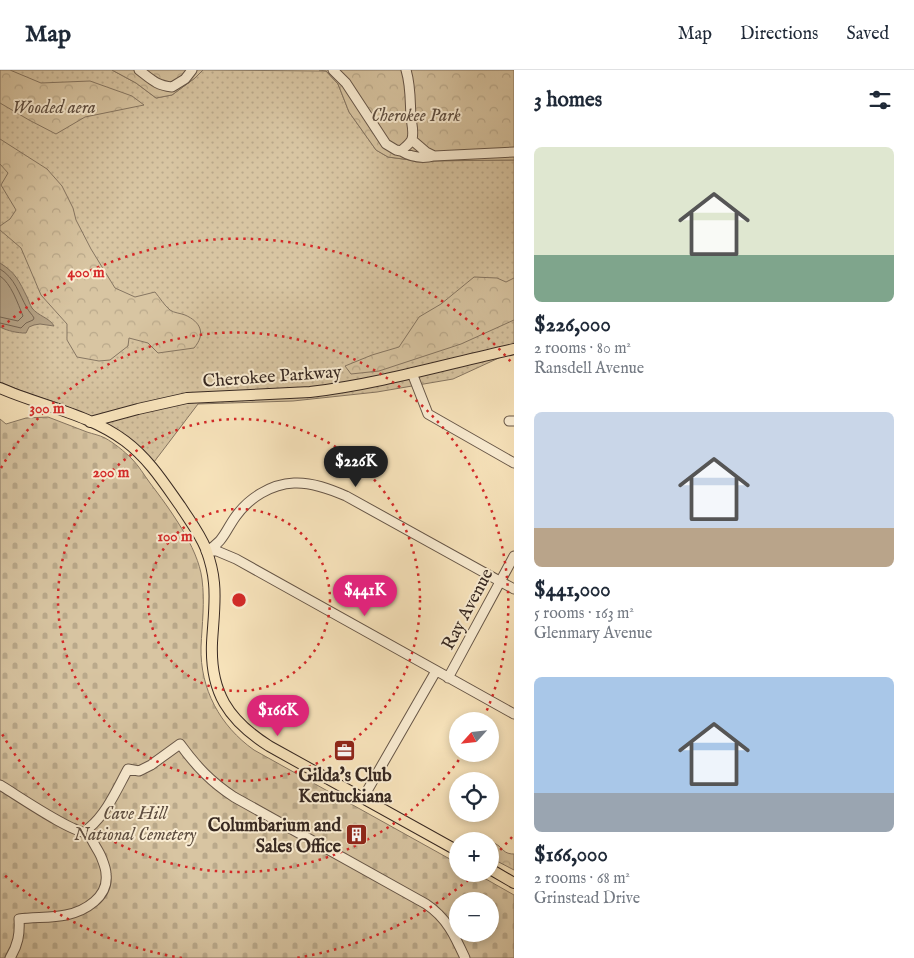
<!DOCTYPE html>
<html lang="en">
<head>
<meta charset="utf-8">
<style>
  body { margin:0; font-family:"IM FELL English",serif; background:#f2f2f3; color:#1f2937; height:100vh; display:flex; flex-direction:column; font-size:19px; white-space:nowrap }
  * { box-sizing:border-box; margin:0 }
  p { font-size:16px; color:#747a83 }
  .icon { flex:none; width:28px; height:28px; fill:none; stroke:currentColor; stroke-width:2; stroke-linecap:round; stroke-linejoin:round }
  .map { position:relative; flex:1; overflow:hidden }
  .details { display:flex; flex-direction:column; background:#fff; width:400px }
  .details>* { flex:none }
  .needle { width:32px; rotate:243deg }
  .buttons { position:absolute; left:449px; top:642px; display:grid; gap:10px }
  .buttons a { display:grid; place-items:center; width:50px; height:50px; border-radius:50%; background:#fff; box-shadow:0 2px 8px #0003; font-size:25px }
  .price { position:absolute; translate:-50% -42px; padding:0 11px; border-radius:18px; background:#db2777; color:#fff; font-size:16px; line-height:32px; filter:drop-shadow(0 1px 2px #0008) }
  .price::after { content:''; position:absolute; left:50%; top:30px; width:15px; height:11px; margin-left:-8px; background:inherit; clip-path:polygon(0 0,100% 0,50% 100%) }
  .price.active { background:#222; color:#fff }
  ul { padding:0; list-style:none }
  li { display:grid; align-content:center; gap:10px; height:265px; padding:0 20px }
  li span { display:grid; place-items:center; height:155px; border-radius:8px; color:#555 }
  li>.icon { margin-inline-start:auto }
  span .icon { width:90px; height:90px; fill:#fffc; stroke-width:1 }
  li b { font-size:21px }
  h2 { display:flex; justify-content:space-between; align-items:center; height:60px; padding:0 20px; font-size:21px }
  header { display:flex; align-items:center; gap:30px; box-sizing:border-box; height:70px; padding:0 25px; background:#fff; border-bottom:1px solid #e0e1e3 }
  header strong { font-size:24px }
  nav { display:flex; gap:28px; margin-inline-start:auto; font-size:18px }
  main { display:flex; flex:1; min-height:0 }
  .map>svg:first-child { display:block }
  .grass { fill:url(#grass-dots); stroke:#867662 }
  .forest { fill:url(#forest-crowns); stroke:#867662 }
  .cemetery { fill:url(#cemetery-stones); stroke:#867662; fill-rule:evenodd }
  .water { fill:#b6a488; stroke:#82725f }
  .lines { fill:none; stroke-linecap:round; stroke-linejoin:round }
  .shore { stroke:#766654; stroke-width:1 }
  .minor-casing { stroke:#665648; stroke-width:11 }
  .major-casing { stroke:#352721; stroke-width:12 }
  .minor { stroke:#fbeed4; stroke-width:9 }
  .major { stroke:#f9e5bd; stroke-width:10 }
  .ring { fill:none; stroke:#d62828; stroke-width:2.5; stroke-dasharray:2.5 5 }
  .labels { text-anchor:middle; stroke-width:4; stroke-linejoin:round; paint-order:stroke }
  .park-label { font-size:18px; font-style:italic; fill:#5e4e41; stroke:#fbeed4 }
  .street-label { font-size:18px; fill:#352721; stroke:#fbeed4 }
  .poi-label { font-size:18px; font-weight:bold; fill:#352721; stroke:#fbeed4 }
  .centre { fill:#d62828; stroke:#fbeed4; stroke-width:2.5 }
  .ring-label { font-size:15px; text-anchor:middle; font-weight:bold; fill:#d62828; stroke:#fbeed4; stroke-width:4; stroke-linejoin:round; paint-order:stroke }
</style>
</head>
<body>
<header>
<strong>Map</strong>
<nav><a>Map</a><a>Directions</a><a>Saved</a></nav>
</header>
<main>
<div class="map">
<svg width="514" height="888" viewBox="0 0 514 888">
  <defs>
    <pattern id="grass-dots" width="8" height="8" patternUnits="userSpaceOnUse" patternTransform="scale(1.25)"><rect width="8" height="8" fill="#d8c5a2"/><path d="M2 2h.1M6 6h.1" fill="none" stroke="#baa98b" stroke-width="1.8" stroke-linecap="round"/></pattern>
    <pattern id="forest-crowns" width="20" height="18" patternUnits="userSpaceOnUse" patternTransform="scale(1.25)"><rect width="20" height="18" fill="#d8c5a2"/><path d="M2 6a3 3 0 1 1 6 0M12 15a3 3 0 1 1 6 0" fill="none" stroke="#baa98b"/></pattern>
    <pattern id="cemetery-stones" width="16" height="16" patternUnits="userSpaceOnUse" patternTransform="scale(1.25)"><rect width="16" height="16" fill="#d8c5a2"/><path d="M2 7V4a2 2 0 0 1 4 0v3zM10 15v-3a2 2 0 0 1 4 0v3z" fill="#baa98b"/></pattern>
  </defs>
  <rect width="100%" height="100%" fill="#f9e5bd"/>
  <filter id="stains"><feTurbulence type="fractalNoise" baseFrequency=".004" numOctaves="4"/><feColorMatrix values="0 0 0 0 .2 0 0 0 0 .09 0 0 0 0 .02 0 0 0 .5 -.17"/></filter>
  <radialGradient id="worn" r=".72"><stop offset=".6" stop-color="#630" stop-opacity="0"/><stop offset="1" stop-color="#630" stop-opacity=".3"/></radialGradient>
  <path class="grass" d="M 0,0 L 112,0 L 136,13 L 156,28 L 172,25 L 195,8 L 203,0 L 326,1 L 338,14 L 349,42 L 376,80 L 388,87 L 418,91 L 514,90 L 514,281 L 453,309 L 377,322 L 293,331 L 198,334 L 154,392 C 135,370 108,352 81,342 C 54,331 26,324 0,312 Z"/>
  <path class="forest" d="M 0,0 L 10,0 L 41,13 L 90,11 L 132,26 L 144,35 L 85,47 L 56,64 L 29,50 L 0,33 Z
    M 112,0 L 203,0 L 195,8 L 172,25 L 156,28 L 136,13 Z
    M 319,0 L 514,0 L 514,90 L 418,91 L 388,87 L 376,80 L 349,42 L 338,14 L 326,1 Z
    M 0,69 L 47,99 L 62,116 L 73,138 L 76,150 L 91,179 L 115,218 L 135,227 L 155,222 C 160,228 164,235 170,240 C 174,243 180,243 185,245 C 201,252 206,264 194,278 L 158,283 L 148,273 L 129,268 L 128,276 L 110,290 L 99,291 L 77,287 L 67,270 L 67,254 L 41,225 L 21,178 L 0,160 L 0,156 L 10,149 L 16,140 L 1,115 L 8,103 L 0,94 Z
    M 474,207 L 497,208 L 506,212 L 514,208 L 514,250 L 461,274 L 379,301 L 351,304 L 345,296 L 372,285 L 399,277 L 419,247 L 441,234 Z
    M 486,769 C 490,771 495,773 499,776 C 504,781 506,784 514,784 L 514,800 L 493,789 L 490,780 L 490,771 L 487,771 Z"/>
  <path class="cemetery" d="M 48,347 C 61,352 74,357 87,362 C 93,364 99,365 105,368 C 114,373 124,381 132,389 C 139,396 144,405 150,413 C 169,438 198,477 202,509 C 205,532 202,554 201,577 C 200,619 220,656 254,680 L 457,793 L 458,804 L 477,804 L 514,825 L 514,888 L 0,888 L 0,349 L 6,354 L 26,348 ZM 458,831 L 490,831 L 490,864 L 458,864 Z"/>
  <path class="water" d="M 0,193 C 16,203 19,211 27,227 C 29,231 30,235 32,238 C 38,246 50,248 54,256 L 40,254 L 34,255 L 29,257 L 26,263 C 17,263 8,261 0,257 Z"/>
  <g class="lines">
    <path class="shore" d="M 0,199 C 15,208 19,224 27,238 C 29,242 32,244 34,248 L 33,250 L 26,253 L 21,258 L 0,253
      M 0,206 C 11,213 18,234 23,246 L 18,251 L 0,247"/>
    <defs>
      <path id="minor" d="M 139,0 C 152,10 156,15 172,17 L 185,9 L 192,0
        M 333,0 L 346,13 L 386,74 L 396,80 L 401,81 C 405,77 410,74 412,69 C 414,62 412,55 411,48 C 410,32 411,16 406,0
        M 412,70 L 426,82 L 434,86
        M 401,81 C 411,87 422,89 434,86 L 514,82
        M 412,303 L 428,344 L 514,393
        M 509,351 L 514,351
        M 206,481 C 224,472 225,461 236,446 C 249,428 271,414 294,413 C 312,412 330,419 346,426 L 514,519
        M 206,481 L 217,481 L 236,489 L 514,644
        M 448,608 L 514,486
        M 0,715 C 17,725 73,764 89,763
        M 363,728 L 436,601
        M 10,888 C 18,875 20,864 19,849 C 34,847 52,848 66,845 C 85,841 109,827 106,804 C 106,799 104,794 102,789 C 99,779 88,769 89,758 C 107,743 117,719 128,699 L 139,701 L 151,695 L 180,674 C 196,696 211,712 234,727 L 426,834 C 447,848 455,866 465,888"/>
      <path id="major" d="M 0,318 C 41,336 89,344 125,371 C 149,389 164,413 181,437 C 190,451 200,464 206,479 C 210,490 213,501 214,513 C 216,532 213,553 212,573 C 210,622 228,650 269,676 L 458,781
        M 90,352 L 138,339 L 187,328 L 310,322 C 379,314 446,294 514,279
        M 490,799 L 514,813"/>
    </defs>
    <use href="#minor" class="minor-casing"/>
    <use href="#major" class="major-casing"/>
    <use href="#minor" class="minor"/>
    <use href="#major" class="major"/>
  </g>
  <g class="ring">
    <circle cx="239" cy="530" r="91"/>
    <circle cx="239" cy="530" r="181"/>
    <path d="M463 684A272 272 0 0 1 1 662M1 398A272 272 0 0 1 483 649"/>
    <path d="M512 767A362 362 0 0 1 490 790M474 805A362 362 0 0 1 296 888M182 888A362 362 0 0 1 2 803M2 257A362 362 0 0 1 512 293"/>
  </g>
  <defs>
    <symbol id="office-square" viewBox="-11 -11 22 22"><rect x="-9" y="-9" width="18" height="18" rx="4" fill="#8f2418" stroke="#fbeed4"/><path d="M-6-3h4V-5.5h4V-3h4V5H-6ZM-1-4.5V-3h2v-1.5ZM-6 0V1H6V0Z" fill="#fff"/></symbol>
    <symbol id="building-square" viewBox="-11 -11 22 22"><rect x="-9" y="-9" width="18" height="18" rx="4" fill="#8f2418" stroke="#fbeed4"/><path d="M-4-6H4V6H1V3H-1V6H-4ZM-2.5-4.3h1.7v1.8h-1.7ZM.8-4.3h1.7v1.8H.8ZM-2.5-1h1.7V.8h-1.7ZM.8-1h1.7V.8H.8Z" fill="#fff"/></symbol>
  </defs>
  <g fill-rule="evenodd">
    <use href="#office-square" x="332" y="668" width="25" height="25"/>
    <use href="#building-square" x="344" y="752" width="25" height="25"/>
  </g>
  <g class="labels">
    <g class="park-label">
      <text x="54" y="43">Wooded aera</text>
      <text x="416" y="51">Cherokee Park</text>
      <text x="135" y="749">Cave Hill<tspan x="135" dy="21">National Cemetery</tspan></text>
    </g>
    <g class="street-label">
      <text transform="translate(272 306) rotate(-4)" y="6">Cherokee Parkway</text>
      <text transform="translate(467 539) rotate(-62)" y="6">Ray Avenue</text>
    </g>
    <g class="poi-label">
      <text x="345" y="711">Gilda's Club<tspan x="345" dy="21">Kentuckiana</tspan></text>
      <text x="341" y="761" text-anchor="end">Columbarium and<tspan x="341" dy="21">Sales Office</tspan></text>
    </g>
  </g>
  <circle cx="239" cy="530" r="8" class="centre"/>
  <g class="ring-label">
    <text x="86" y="207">400 m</text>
    <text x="47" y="343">300 m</text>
    <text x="111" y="407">200 m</text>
    <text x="175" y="471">100 m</text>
  </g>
  <rect width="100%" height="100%" filter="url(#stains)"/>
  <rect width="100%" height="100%" fill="url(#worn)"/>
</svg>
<div class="buttons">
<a><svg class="needle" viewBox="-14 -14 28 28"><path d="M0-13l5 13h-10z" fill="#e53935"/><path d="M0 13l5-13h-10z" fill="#747a83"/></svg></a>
<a><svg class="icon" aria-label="locate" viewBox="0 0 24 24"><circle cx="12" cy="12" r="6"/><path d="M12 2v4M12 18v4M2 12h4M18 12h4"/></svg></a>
<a>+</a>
<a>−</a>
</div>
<b class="price active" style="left:356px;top:418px">$226K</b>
<b class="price" style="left:365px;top:547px">$441K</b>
<b class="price" style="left:278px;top:667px">$166K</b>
</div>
<section class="details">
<h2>3 homes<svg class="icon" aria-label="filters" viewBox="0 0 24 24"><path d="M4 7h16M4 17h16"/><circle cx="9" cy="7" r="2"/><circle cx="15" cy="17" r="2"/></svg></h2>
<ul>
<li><span style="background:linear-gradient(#dfe7d0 70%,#7fa58c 0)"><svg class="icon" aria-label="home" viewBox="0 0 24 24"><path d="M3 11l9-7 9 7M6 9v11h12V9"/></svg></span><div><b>$226,000</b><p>2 rooms · 80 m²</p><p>Ransdell Avenue</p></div></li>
<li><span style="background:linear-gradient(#c9d6e8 75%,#b9a48a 0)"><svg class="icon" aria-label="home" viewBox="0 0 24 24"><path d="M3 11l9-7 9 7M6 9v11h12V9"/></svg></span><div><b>$441,000</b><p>5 rooms · 163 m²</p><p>Glenmary Avenue</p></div></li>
<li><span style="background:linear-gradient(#a9c7e8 75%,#9aa5b1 0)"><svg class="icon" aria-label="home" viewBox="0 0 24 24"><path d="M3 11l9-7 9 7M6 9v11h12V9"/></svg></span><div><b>$166,000</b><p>2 rooms · 68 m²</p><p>Grinstead Drive</p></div></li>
</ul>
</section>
</main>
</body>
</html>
